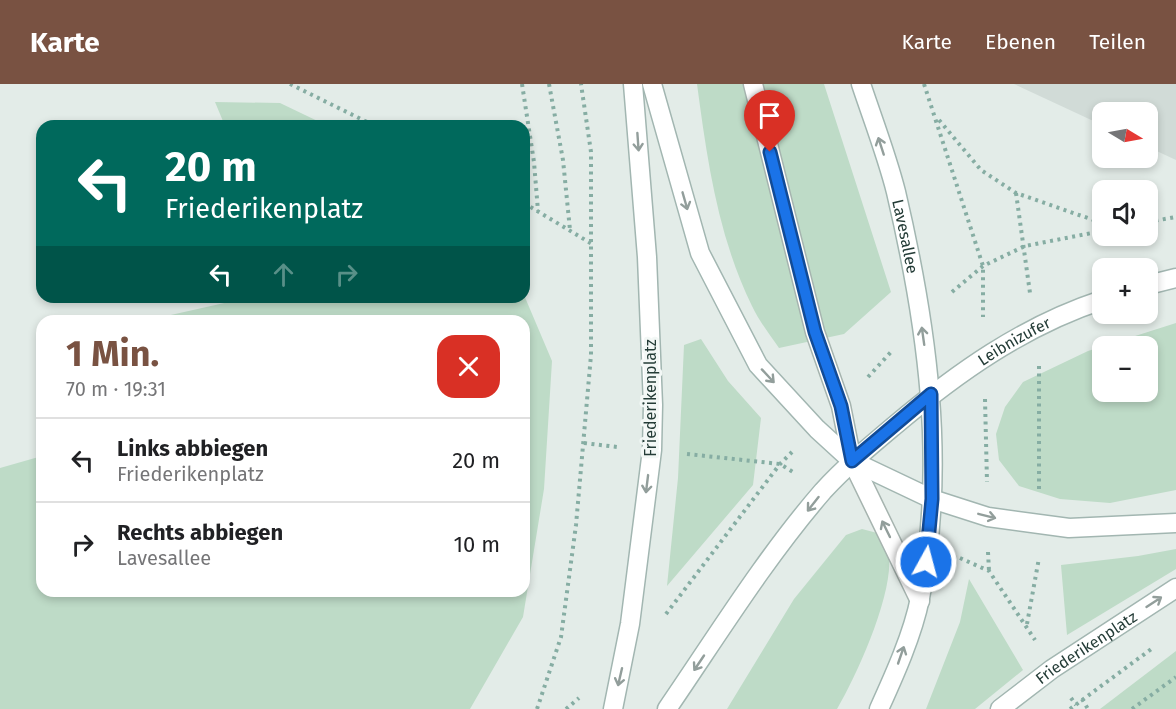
<!DOCTYPE html>
<html lang="de">
<head>
<meta charset="utf-8">
<style>
	body { margin:0; font-family:"Fira Sans",sans-serif; background:#f6f6f6; color:#202124; height:100vh; display:flex; flex-direction:column; font-size:22px; white-space:nowrap }
	* { box-sizing:border-box; margin:0 }
	p { font-size:20px; color:#757577 }
	.icon { flex:none; width:33px; height:33px; fill:none; stroke:currentColor; stroke-width:2; stroke-linecap:round; stroke-linejoin:round }
	.map { position:relative; flex:1; overflow:hidden }
	.panel { position:absolute; left:36px; top:231px; width:494px; height:282px; display:flex; flex-direction:column; background:#fff; border-radius:18px; box-shadow:0 3px 9px #0003 }
	.panel>* { flex:none }
	.hud { position:absolute; left:36px; top:36px; width:494px; height:183px; border-radius:18px; box-shadow:0 3px 9px #0003; background:#00695c; color:#fff; overflow:hidden }
	.needle { width:39px; rotate:100deg }
	.buttons { position:absolute; left:1092px; top:18px; display:grid; gap:12px }
	.buttons a { display:grid; place-items:center; width:66px; height:66px; border-radius:12px; background:#fff; box-shadow:0 3px 9px #0003; font-size:30px }
	.pin { position:absolute; display:grid; place-items:center; width:51px; height:51px; color:#fff; margin:-62px -26px; border-radius:50% 50% 50% 0; rotate:-45deg; box-shadow:0 0 6px #0007 }
	.pin .icon { rotate:45deg }
	.me { position:absolute; width:66px; margin:-33px; rotate:7deg; stroke-linejoin:round; filter:drop-shadow(0 0 4px #0008) }
	.turn { display:flex; align-items:center; gap:21px; height:126px; padding:0 30px; font-size:27px }
	.turn .icon { width:78px; height:78px; stroke-width:2.5 }
	.turn b { display:block; font-size:42px; line-height:51px }
	.lanes { display:flex; align-items:center; height:57px; padding:0 30px; background:#0003; justify-content:center; gap:30px; direction:ltr }
	.lanes .off { opacity:.35 }
	.round { display:grid; place-items:center; flex:none; width:63px; height:63px; border-radius:18px; background:#f6f6f6 }
	.summary { display:flex; align-items:center; justify-content:space-between; height:102px; padding:0 30px }
	h1 { font-size:36px; font-weight:700; line-height:45px; color:#795242 }
	ul { padding:0; list-style:none }
	li { display:flex; align-items:center; gap:18px; height:84px; padding:0 30px; border-top:2px solid #e0e0e0 }
	li div { flex:1 }
	li b { display:block; font-size:22px }
	li em { font-style:normal }
	header { display:flex; align-items:center; gap:36px; box-sizing:border-box; height:84px; padding:0 30px; background:#795242; color:#fff }
	header strong { font-size:28px }
	nav { display:flex; gap:33px; margin-inline-start:auto; font-size:21px }
	.map>svg:first-child { display:block }
</style>
</head>
<body>
<header>
<strong>Karte</strong>
<nav><a>Karte</a><a>Ebenen</a><a>Teilen</a></nav>
</header>
<div class="map">
<svg width="1176" height="625" viewBox="0 0 1176 625">
	<rect width="100%" height="100%" fill="#e3ece8"/>
	<path fill="#d1dbd7" d="M1014,0H1176V76L1148,63V28H1102V41Z"/>
	<g fill="#bedbc7" fill-rule="evenodd">
		<path d="M697,0H824L891,208L844,250L779,264C770,251 759,237 752,222C718,153 707,75 697,0Z"/>
		<path d="M215,18L280,19L328,42H225Z"/>
		<path d="M524,211L552,277L544,405L523,533L470,625H0V384L42,372V507H524V237H144L251,213H524Z"/>
		<path d="M1176,239V406L1110,419L1060,415L1019,402L999,376L996,350L1005,323L1023,298L1088,267ZM1102,262H1148V308H1102Z"/>
		<path d="M701,255L728,297L761,334L753,401L667,502L678,394L684,261Z"/>
		<path d="M862,445L881,450C883,456 888,465 889,472C893,511 857,591 837,625H727L794,515L846,451Z"/>
		<path d="M1176,465V485L1067,551L1061,481L1138,472Z"/>
		<path d="M969,495L1023,586L975,625H926L960,538Z"/>
		<path d="M1176,567V625H1100Z"/>
	</g>
	<g fill="none" stroke-linecap="round" stroke-linejoin="round">
		<defs>
			<path id="service" d="M753,0L815,248L841,322L852,377L920,517"/>
			<g id="secondary">
				<path d="M652,0L700,169L758,281L817,345L852,377L932,415L988,433L1069,444L1176,439"/>
				<path id="s1" d="M861,0C873,36 887,72 896,108C927,240 947,380 920,514C913,550 894,592 879,625"/>
				<path d="M1148,201L1176,194"/>
				<path d="M613,625L630,540L652,366L653,321L647,173L633,0"/>
				<path id="s2" d="M667,625C717,552 765,474 823,407C845,383 869,363 894,342C957,289 1023,242 1102,216"/>
				<path id="s3" d="M1000,625L1052,585L1176,504"/>
			</g>
		</defs>
		<use href="#service" stroke="#a6b4af" stroke-width="21"/>
		<use href="#secondary" stroke="#a2b6b1" stroke-width="21"/>
		<g stroke="#86ada3" stroke-width="4" stroke-dasharray="3 4.5" stroke-linecap="butt">
			<path d="M290,0L375,42"/>
			<path d="M522,0L534,78L538,127"/>
			<path d="M549,0L563,76L570,146"/>
			<path d="M924,0L983,182V233"/>
			<path d="M939,36L981,86L1016,109L1102,139"/>
			<path d="M1016,109L1030,209"/>
			<path d="M524,119L592,160"/>
			<path d="M1148,138L1176,133"/>
			<path d="M952,208L983,182L1025,162L1102,147"/>
			<path d="M1039,282V406"/>
			<path d="M868,293L891,268"/>
			<path d="M985,315L987,398"/>
			<path d="M584,359L617,363"/>
			<path d="M687,370L780,380L793,388"/>
			<path d="M988,468L989,487"/>
			<path d="M960,474L989,487L1035,556"/>
			<path d="M666,530L780,380L792,368"/>
			<path d="M1027,540L1039,474"/>
			<path d="M1071,614L1076,621"/>
			<path d="M1082,615L1088,625"/>
			<path d="M537,625L561,553L576,441L591,271V68L581,0"/>
			<path d="M566,625L579,614"/>
			<path d="M1070,625L1154,563"/>
			<path d="M1132,625L1176,593"/>
		</g>
		<use href="#service" stroke="#fff" stroke-width="18"/>
		<use href="#secondary" stroke="#fff" stroke-width="18"/>
	</g>
	<defs><path id="oneway-shaft" d="M-6 0H5M1.5-3L5.5 0L1.5 3" fill="none" stroke-width="1.6" stroke-linecap="round" stroke-linejoin="round" transform="scale(1.5)"/></defs>
	<g stroke="#929e9b">
		<use href="#oneway-shaft" transform="translate(638 58) rotate(86)"/>
		<use href="#oneway-shaft" transform="translate(881 62) rotate(-108)"/>
		<use href="#oneway-shaft" transform="translate(685 117) rotate(74)"/>
		<use href="#oneway-shaft" transform="translate(923 252) rotate(-98)"/>
		<use href="#oneway-shaft" transform="translate(768 292) rotate(47)"/>
		<use href="#oneway-shaft" transform="translate(647 400) rotate(97)"/>
		<use href="#oneway-shaft" transform="translate(813 420) rotate(128)"/>
		<use href="#oneway-shaft" transform="translate(987 432) rotate(14)"/>
		<use href="#oneway-shaft" transform="translate(886 445) rotate(-116)"/>
		<use href="#oneway-shaft" transform="translate(1154 518) rotate(-33)"/>
		<use href="#oneway-shaft" transform="translate(901 571) rotate(-71)"/>
		<use href="#oneway-shaft" transform="translate(699 579) rotate(124)"/>
		<use href="#oneway-shaft" transform="translate(620 593) rotate(103)"/>
	</g>
	<g fill="none" stroke-linecap="round" stroke-linejoin="round">
		<defs>
			<path id="route" d="M770,68L815,248L841,322L852,377L931,310L932,415L926,478"/>
		</defs>
		<use href="#route" stroke="#114b97" stroke-width="15"/>
		<use href="#route" stroke="#1a73e8" stroke-width="10"/>
	</g>
	<g text-anchor="middle" dominant-baseline="central" stroke-width="6" stroke-linejoin="round" paint-order="stroke">
		<g font-size="16" fill="#243c37" stroke="#f3f8f6">
			<text stroke="none"><textPath href="#s1" startOffset="159">Lavesallee</textPath></text>
			<text stroke="none"><textPath href="#s2" startOffset="512">Leibnizufer</textPath></text>
			<text transform="translate(650 314) rotate(-90)">Friederikenplatz</text>
			<text stroke="none"><textPath href="#s3" startOffset="106">Friederikenplatz</textPath></text>
		</g>
	</g>
</svg>
<div class="buttons">
<a><svg class="needle" viewBox="-14 -14 28 28"><path d="M0-13l5 13h-10z" fill="#e53935"/><path d="M0 13l5-13h-10z" fill="#757577"/></svg></a>
<a><svg class="icon" aria-label="sound" viewBox="0 0 24 24"><path d="M4 9h4l5-4v14l-5-4H4zM17 9q2 3 0 6"/></svg></a>
<a>+</a>
<a>−</a>
</div>
<div class="pin" style="left:770px;top:68px;background:#d93025"><svg class="icon" aria-label="arrive" viewBox="0 0 24 24"><path d="M6 21V4h12l-3 4 3 4H6"/></svg></div>
<svg class="me" style="left:926px;top:478px" viewBox="-20 -20 40 40"><circle r="17" fill="#1a73e8" stroke="#fff" stroke-width="3"/><path d="M0-11L8 9 0 5-8 9z" fill="#fff"/></svg>
<div class="hud">
<div class="turn"><svg class="icon" aria-label="left" viewBox="0 0 24 24"><path d="M17 20v-9H6M10 6l-5 5 5 5"/></svg><div><b>20 m</b>Friederikenplatz</div></div>
<div class="lanes"><svg class="icon" aria-label="left" viewBox="0 0 24 24"><path d="M17 20v-9H6M10 6l-5 5 5 5"/></svg><svg class="icon off" aria-label="ahead" viewBox="0 0 24 24"><path d="M12 20V5M6 11l6-6 6 6"/></svg><svg class="icon off" aria-label="right" viewBox="0 0 24 24"><path d="M7 20v-9h11M14 6l5 5-5 5"/></svg></div>
</div>
<section class="panel">
<div class="summary"><div><h1>1 Min.</h1><p>70 m · 19:31</p></div><a class="round" style="background:#d93025;color:#fff"><svg class="icon" aria-label="close" viewBox="0 0 24 24"><path d="M6 6l12 12M18 6L6 18"/></svg></a></div>
<ul>
<li><svg class="icon" aria-label="left" viewBox="0 0 24 24"><path d="M17 20v-9H6M10 6l-5 5 5 5"/></svg><div><b>Links abbiegen</b><p>Friederikenplatz</p></div><em>20 m</em></li>
<li><svg class="icon" aria-label="right" viewBox="0 0 24 24"><path d="M7 20v-9h11M14 6l5 5-5 5"/></svg><div><b>Rechts abbiegen</b><p>Lavesallee</p></div><em>10 m</em></li>
</ul>
</section>
</div>
</body>
</html>
